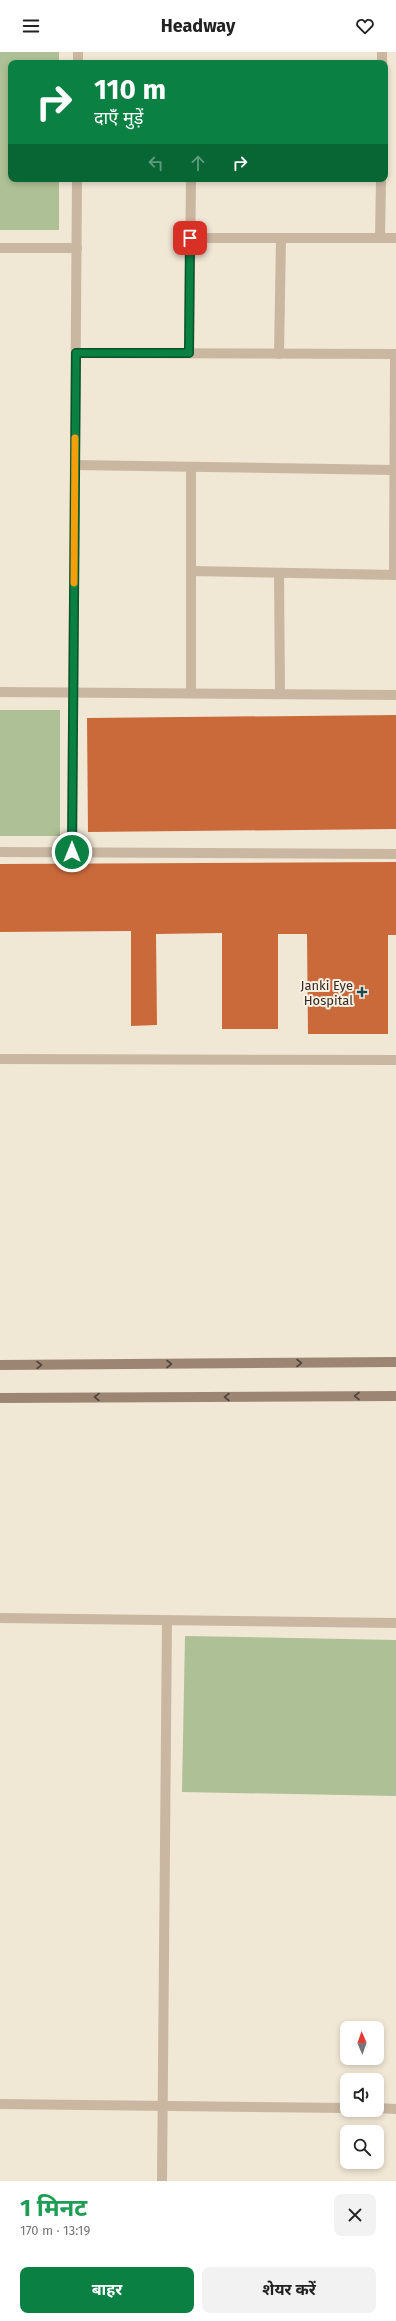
<!DOCTYPE html>
<html lang="hi">
<head>
<meta charset="utf-8">
<style>
	body { margin:0; font-family:"Fira Sans","Noto Sans Devanagari",sans-serif; background:#f2f2f2; color:#222; height:100vh; display:flex; flex-direction:column; font-size:15px; white-space:nowrap }
	* { box-sizing:border-box; margin:0 }
	p { font-size:13px; color:#767676 }
	.icon { flex:none; width:22px; height:22px; fill:none; stroke:currentColor; stroke-width:2; stroke-linecap:round; stroke-linejoin:round }
	.map { position:relative; height:2129px; overflow:hidden }
	.panel { display:flex; flex-direction:column; background:#fff; flex:1 }
	.panel>* { flex:none }
	.top-card { position:absolute; left:8px; top:8px; width:380px; height:122px; border-radius:8px; box-shadow:0 2px 6px #0003; background:#0b8043; color:#fff; overflow:hidden }
	.needle { width:26px; rotate:358deg }
	.tools { position:absolute; left:340px; top:1969px; display:grid; gap:8px }
	.tools a { display:grid; place-items:center; width:44px; height:44px; border-radius:8px; background:#fff; box-shadow:0 2px 6px #0003; font-size:20px }
	.pin { position:absolute; display:grid; place-items:center; width:34px; height:34px; color:#fff; margin:-17px; border-radius:8px; box-shadow:0 2px 6px #0006 }
	.me { position:absolute; width:44px; margin:-22px; rotate:0deg; stroke-linejoin:round; filter:drop-shadow(0 0 3px #0008) }
	.turn { display:flex; align-items:center; gap:14px; height:84px; padding:0 20px; font-size:18px }
	.turn .icon { width:52px; height:52px; stroke-width:2.5 }
	.turn b { display:block; font-size:28px; line-height:34px }
	.lanes { display:flex; align-items:center; height:38px; padding:0 20px; background:#0003; justify-content:center; gap:20px; direction:ltr }
	.lanes .off { opacity:.35 }
	.round { display:grid; place-items:center; flex:none; width:42px; height:42px; border-radius:8px; background:#f2f2f2 }
	.summary { display:flex; align-items:center; justify-content:space-between; height:68px; padding:0 20px }
	h1 { font-size:24px; font-weight:700; line-height:30px; color:#1e9e55 }
	.button { display:flex; gap:8px; margin-top:auto; padding:8px 20px }
	.button a { flex:1; height:46px; border-radius:8px; background:#0b8043; color:#fff; font-size:16px; font-weight:700; line-height:46px; text-align:center }
	.button a+a { background:#f2f2f2; color:#222 }
	header { display:flex; justify-content:space-between; align-items:center; height:52px; padding:0 20px; background:#fff; font-size:18px; font-weight:700 }
	.map>svg:first-child { display:block }
</style>
</head>
<body>
<header><svg class="icon" aria-label="menu" viewBox="0 0 24 24"><path d="M4 6h16M4 12h16M4 18h16"/></svg>Headway<svg class="icon" aria-label="heart" viewBox="0 0 24 24"><path d="M12 20l-8-8c-3-5 5-10 8-4 3-6 11-1 8 4z"/></svg></header>
<div class="map">
<svg width="396" height="2129" viewBox="0 0 396 2129">
	<rect width="100%" height="100%" fill="#f1e7d5"/>
	<g fill="#aec095">
		<path d="M0,0H59V11H11V127H59V178H0Z"/>
		<rect x="0" y="658" width="60" height="126"/>
		<path d="M185,1584L396,1588V1744L182,1740Z"/>
	</g>
	<g fill="#ca6a3a">
		<path d="M396,663V777L88,780L87,666Z"/>
		<path d="M396,810V883H388V982H308L307,882H278V977H222V881L156,882L157,973L131,974V879L0,880V812Z"/>
	</g>
	<g fill="none" stroke-linecap="round" stroke-linejoin="round">
		<g stroke="#c9b7a1" stroke-width="10">
			<path d="M78,11V0"/>
			<path d="M382,11V0"/>
			<path d="M190,186H396"/>
			<path d="M380,186L381,127"/>
			<path d="M0,196H77"/>
			<path d="M76,301L396,302"/>
			<path d="M189,301L191,127"/>
			<path d="M279,302L281,187"/>
			<path d="M75,413L395,418"/>
			<path d="M191,415V641"/>
			<path d="M191,519L396,523"/>
			<path d="M279,521L280,642"/>
			<path d="M394,523L395,302"/>
			<path d="M0,640L396,643"/>
			<path d="M0,800L396,802"/>
			<path d="M72,800L77,127"/>
			<path d="M0,1007L396,1008"/>
			<path d="M0,1566L396,1571"/>
			<path d="M0,2052L347,2056"/>
			<path d="M377,2056L396,2057"/>
			<path d="M162,2129L167,1568"/>
		</g>
		<g stroke="#9c8673" stroke-width="10">
			<path d="M0,1313L396,1310"/>
			<path d="M0,1346L396,1344"/>
		</g>
	</g>
	<defs><path id="oneway-chevron" d="M-2-3.5L2.5 0L-2 3.5" fill="none" stroke-width="1.6" stroke-linecap="round" stroke-linejoin="round"/></defs>
	<g stroke="#52463c">
		<use href="#oneway-chevron" transform="translate(299 1311)"/>
		<use href="#oneway-chevron" transform="translate(169 1312)"/>
		<use href="#oneway-chevron" transform="translate(39 1313)"/>
		<use href="#oneway-chevron" transform="translate(357 1344) rotate(180)"/>
		<use href="#oneway-chevron" transform="translate(97 1345) rotate(180)"/>
		<use href="#oneway-chevron" transform="translate(227 1345) rotate(180)"/>
	</g>
	<g fill="none" stroke-linecap="round" stroke-linejoin="round">
		<defs>
			<path id="route" d="M72,800L76,301H189L190,186"/>
		</defs>
		<use href="#route" stroke="#07532c" stroke-width="10"/>
		<use href="#route" stroke="#0b8043" stroke-width="7"/>
		<path stroke="#f59e0b" stroke-width="7" d="M74,531L75,386"/>
	</g>
	<path fill="#194c55" stroke="#f9f0e1" stroke-width="1.5" d="M360 934h4v4h4v4h-4v4h-4v-4h-4v-4h4z"/>
	<g text-anchor="middle" dominant-baseline="central" stroke-width="4" stroke-linejoin="round" paint-order="stroke">
		<g font-size="13" fill="#332a24" stroke="#f9f0e1" text-anchor="end">
			<text x="353" y="933">Janki Eye<tspan x="353" dy="15">Hospital</tspan></text>
		</g>
	</g>
</svg>
<div class="tools">
<a><svg class="needle" viewBox="-14 -14 28 28"><path d="M0-13l5 13h-10z" fill="#e53935"/><path d="M0 13l5-13h-10z" fill="#767676"/></svg></a>
<a><svg class="icon" aria-label="sound" viewBox="0 0 24 24"><path d="M4 9h4l5-4v14l-5-4H4zM17 9q2 3 0 6"/></svg></a>
<a><svg class="icon" aria-label="search" viewBox="0 0 24 24"><circle cx="10" cy="10" r="6"/><path d="M15 15l6 6"/></svg></a>
</div>
<div class="pin" style="left:190px;top:186px;background:#d93025"><svg class="icon" aria-label="arrive" viewBox="0 0 24 24"><path d="M6 21V4h12l-3 4 3 4H6"/></svg></div>
<svg class="me" style="left:72px;top:800px" viewBox="-20 -20 40 40"><circle r="17" fill="#0b8043" stroke="#fff" stroke-width="3"/><path d="M0-11L8 9 0 5-8 9z" fill="#fff"/></svg>
<div class="top-card">
<div class="turn"><svg class="icon" aria-label="right" viewBox="0 0 24 24"><path d="M7 20v-9h11M14 6l5 5-5 5"/></svg><div><b>110 m</b>दाएँ मुड़ें</div></div>
<div class="lanes"><svg class="icon off" aria-label="left" viewBox="0 0 24 24"><path d="M17 20v-9H6M10 6l-5 5 5 5"/></svg><svg class="icon off" aria-label="ahead" viewBox="0 0 24 24"><path d="M12 20V5M6 11l6-6 6 6"/></svg><svg class="icon" aria-label="right" viewBox="0 0 24 24"><path d="M7 20v-9h11M14 6l5 5-5 5"/></svg></div>
</div>
</div>
<section class="panel">
<div class="summary"><div><h1>1 मिनट</h1><p>170 m · 13:19</p></div><a class="round"><svg class="icon" aria-label="close" viewBox="0 0 24 24"><path d="M6 6l12 12M18 6L6 18"/></svg></a></div>
<div class="button"><a>बाहर</a><a>शेयर करें</a></div>
</section>
</body>
</html>
